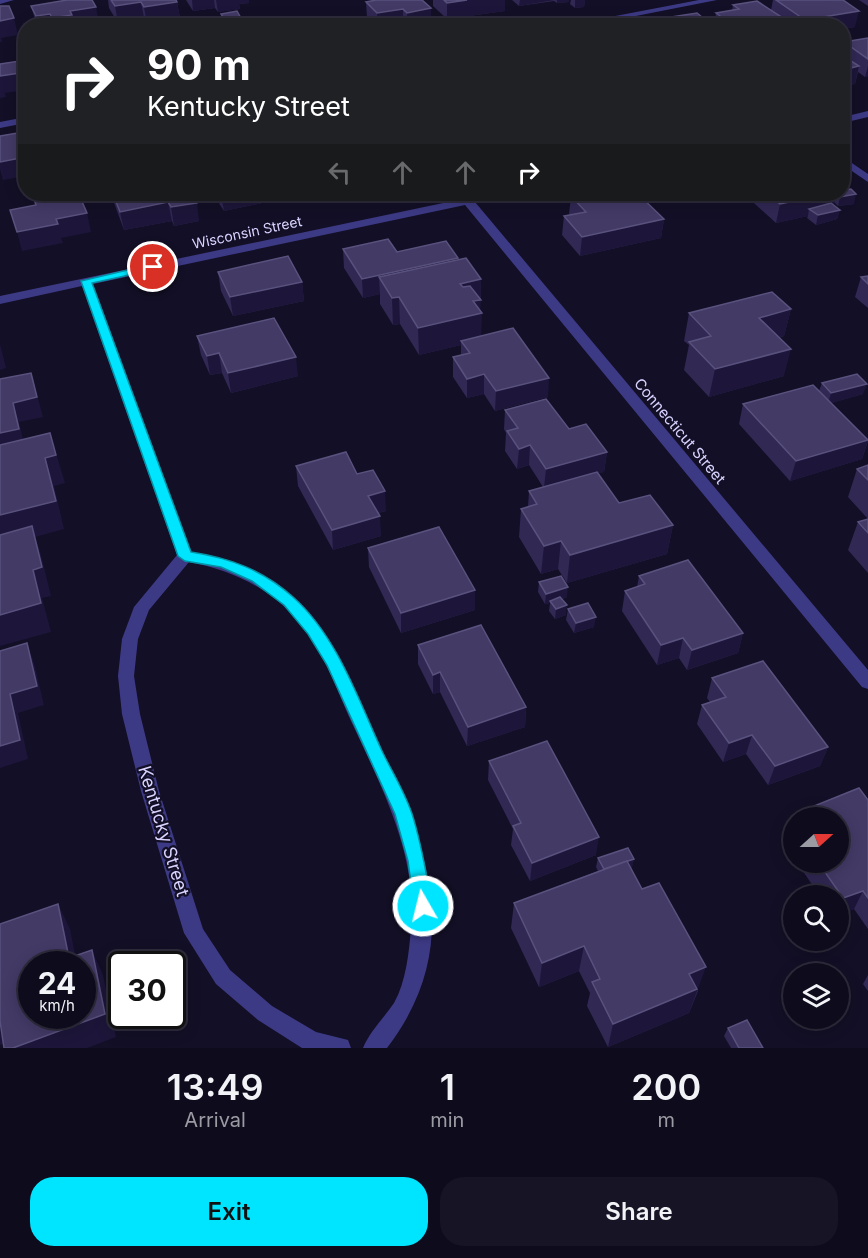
<!DOCTYPE html>
<html lang="en">
<head>
<meta charset="utf-8">
<style>
	body { margin:0; font-family:Inter,sans-serif; background:#171425; color:#f1f3f6; height:100vh; display:flex; flex-direction:column; font-size:22px; white-space:nowrap }
	* { box-sizing:border-box; margin:0 }
	p { font-size:20px; color:#9b9ba3 }
	.icon { flex:none; width:33px; height:33px; fill:none; stroke:currentColor; stroke-width:2; stroke-linecap:round; stroke-linejoin:round }
	.map { position:relative; height:1048px; overflow:hidden }
	.drawer { display:flex; flex-direction:column; background:#0e0b1c; flex:1 }
	.drawer>* { flex:none }
	.hud { position:absolute; left:18px; top:18px; width:832px; height:183px; border-radius:24px; box-shadow:0 3px 15px #0003,0 0 0 2px #2e2b3b; background:#202124; color:#fff; overflow:hidden }
	.needle { width:39px; rotate:69deg }
	.tools { position:absolute; left:783px; top:807px; display:grid; gap:12px }
	.tools a { display:grid; place-items:center; width:66px; height:66px; border-radius:50%; background:#0e0b1c; box-shadow:0 3px 15px #0003,0 0 0 2px #2e2b3b; font-size:30px }
	.speed { position:absolute; left:18px; top:951px; display:flex; gap:12px; font-size:30px; font-weight:700; text-align:center }
	.speed>* { display:grid; place-content:center; width:78px; height:78px; border-radius:50%; background:#0e0b1c; box-shadow:0 3px 15px #0003,0 0 0 2px #2e2b3b; line-height:1 }
	.speed small { font-size:15px; font-weight:400 }
	.speed .limit { border:3px solid #111; border-radius:9px; background:#fff; color:#111 }
	.pin { position:absolute; display:grid; place-items:center; width:51px; height:51px; color:#fff; margin:-26px; border:3px solid #fff; border-radius:50%; box-shadow:0 2px 6px #0007 }
	.me { position:absolute; width:66px; margin:-33px; rotate:352deg; stroke-linejoin:round; filter:drop-shadow(0 0 4px #0008) }
	.turn { display:flex; align-items:center; gap:21px; height:126px; padding:0 30px; font-size:27px }
	.turn .icon { width:78px; height:78px; stroke-width:2.5 }
	.turn b { display:block; font-size:42px; line-height:51px }
	.lanes { display:flex; align-items:center; height:57px; padding:0 30px; background:#0003; justify-content:center; gap:30px; direction:ltr }
	.lanes .off { opacity:.35 }
	.eta { display:flex; justify-content:space-evenly; align-items:center; height:102px; text-align:center }
	.eta b { font-size:36px; font-weight:600; line-height:42px }
	.button { display:flex; gap:12px; margin-top:auto; padding:12px 30px }
	.button a { flex:1; height:69px; border-radius:24px; background:#00e5ff; color:#111; font-size:24px; font-weight:600; line-height:69px; text-align:center }
	.button a+a { background:#171425; color:#f1f3f6 }
	.map>svg:first-child { display:block }
</style>
</head>
<body>
<div class="map">
<svg width="868" height="1048" viewBox="0 0 868 1048">
	<rect width="100%" height="100%" fill="#130f26"/>
	<g fill="none" stroke-linecap="round" stroke-linejoin="round">
		<g fill="#3d3a85" fill-rule="evenodd">
			<path d="M0,0H14L0,4Z"/>
			<path d="M699,0H717L585,26H563Z"/>
			<path d="M868,111V117L843,123V117Z"/>
			<path d="M26,117V123L0,128V122Z"/>
			<path d="M843,157L868,174V182L843,165Z"/>
			<path d="M486,194H504L503,196L475,202L868,670V689L862,687L465,205L93,284L191,552C229,558 264,571 294,597C330,629 348,677 368,720C420,831 472,937 387,1048H363C370,1031 384,1018 394,1003C406,982 409,952 411,928C418,855 381,786 351,721C335,685 322,648 295,618C267,586 230,570 189,562L149,610L138,639L134,676L140,714L159,791L203,929L230,970L272,1006L316,1032L348,1040L351,1048H302L258,1020L216,984L184,933L141,791L122,714L118,676L122,639L134,607L177,555L82,286L0,304V296Z"/>
		</g>
	</g>
	<g fill="#312854">
		<path d="M108,0H176L177,2L180,18L147,24L144,18L118,23L109,8Z"/>
		<path d="M186,0H249V3L239,4L240,9L218,12L215,8L193,11Z"/>
		<path d="M422,0L431,25L374,26L367,18L366,2Z"/>
		<path d="M433,0H505V11L447,19L433,6Z"/>
		<path d="M512,0H569V2L557,3L554,1L519,6Z"/>
		<path d="M571,0H585L584,7L575,8L570,4Z"/>
		<path d="M773,0H843L855,27L843,29V26H714L716,13L732,11L733,5L771,10Z"/>
		<path d="M859,0H868V6Z"/>
		<path d="M31,6L99,23L84,26H37Z"/>
		<path d="M868,38V76L865,77L858,72L855,84L843,86L844,42Z"/>
		<path d="M111,194H192L199,221L174,226L172,221L124,230L113,200Z"/>
		<path d="M213,194H291V197L224,211Z"/>
		<path d="M744,194H843L854,204L838,206L834,202L833,205L840,210L837,219L816,225L807,218L808,216L776,223Z"/>
		<path d="M571,196L664,219L661,238L580,256L562,235L564,216L570,215L569,214Z"/>
		<path d="M343,249L397,252L458,258V260L481,279L480,311L481,336L548,397L495,411L484,394L467,398L453,377V357L461,355V345L419,355L400,324L393,325L380,304V294L363,298L344,268Z"/>
		<path d="M218,272L302,282L304,301L233,316L221,291Z"/>
		<path d="M868,276V308L855,297L861,277Z"/>
		<path d="M791,309L784,336L779,338L784,376L709,397L684,370L689,345L684,341L689,313Z"/>
		<path d="M197,336L298,376L231,393L222,373L210,375L201,355Z"/>
		<path d="M822,383L863,394L831,403L868,439V441L862,459L790,481L739,424L743,404L819,391Z"/>
		<path d="M505,410L569,429L607,452L604,472L598,473L619,503L673,525L667,554L567,583L558,569L541,574L519,537L521,509L528,507L529,491L543,487L529,465L517,469L505,451L506,433L504,429Z"/>
		<path d="M868,465V573L848,550L858,522L868,519L848,497L857,469Z"/>
		<path d="M296,466L357,474L386,511L378,513L381,536L333,550L298,486Z"/>
		<path d="M368,548L475,610L401,633L369,567Z"/>
		<path d="M639,576L743,633L738,653L687,670L679,658L657,665L622,611L625,591L637,587Z"/>
		<path d="M539,582L567,597L562,599L566,615L555,619L549,611L550,603L545,604L538,592Z"/>
		<path d="M568,609L594,627L574,633L566,620Z"/>
		<path d="M418,645L526,707L525,727L467,746L440,692L433,694L418,664Z"/>
		<path d="M712,678L828,747L820,766L768,785L746,754L723,762L697,724L702,705L710,702L707,698Z"/>
		<path d="M489,761L596,855L530,881L511,845L513,829L488,780Z"/>
		<path d="M868,800V929L854,909L838,915V896H820L800,867L802,862H838V818H801L804,810Z"/>
		<path d="M598,858L634,859L631,869L698,991L689,1013L608,1047L587,1006L590,993L579,971L539,987L511,928L514,903L598,871L596,867Z"/>
		<path d="M868,975V991L863,984Z"/>
		<path d="M728,1028L763,1048H731L724,1036Z"/>
	</g>
	<g fill="#1d163a">
		<path d="M192,0H214L215,8L193,11Z"/>
		<path d="M216,0H249V3L239,4L240,9L218,12Z"/>
		<path d="M467,0H505V11L447,19V3Z"/>
		<path d="M520,0H554L519,6Z"/>
		<path d="M557,0H569V2L557,3Z"/>
		<path d="M575,0H585L584,7L575,8Z"/>
		<path d="M141,2L144,18L118,23L115,6Z"/>
		<path d="M177,2L180,18L147,24L144,7Z"/>
		<path d="M96,7L99,23L84,26H54L52,18L70,11Z"/>
		<path d="M431,8V25L407,26V13Z"/>
		<path d="M403,9V25L378,26L377,13Z"/>
		<path d="M859,11L855,27L843,29V26H804L805,20Z"/>
		<path d="M50,14L53,26H38L36,16Z"/>
		<path d="M14,18L18,35L1,38L2,42H0V21Z"/>
		<path d="M786,20L785,26H763V25Z"/>
		<path d="M859,66L855,84L843,86V70Z"/>
		<path d="M868,66V76L865,77Z"/>
		<path d="M26,72V90L5,93L6,97L0,98V76Z"/>
		<path d="M26,157V176L3,180L0,169V162Z"/>
		<path d="M78,194H89L90,198L80,200Z"/>
		<path d="M221,194H291V197L224,211Z"/>
		<path d="M828,194H836L832,210L809,209L808,216L776,223L780,204Z"/>
		<path d="M856,194L854,204L838,206L840,197Z"/>
		<path d="M168,202L172,221L124,230L120,212Z"/>
		<path d="M197,203L199,221L174,226L171,207Z"/>
		<path d="M840,210L837,219L816,225L818,215Z"/>
		<path d="M87,213L91,232L61,238L63,243L22,251L17,232L56,219Z"/>
		<path d="M664,219L661,238L580,256L582,237Z"/>
		<path d="M458,258V277H379L380,294L363,298L362,279Z"/>
		<path d="M481,279L480,314L482,313L481,341H461V345L419,355L418,328L460,284Z"/>
		<path d="M302,282L304,301L233,316L230,297Z"/>
		<path d="M399,297L400,324L393,325L392,298Z"/>
		<path d="M791,309L784,336L752,345L759,318Z"/>
		<path d="M0,344L6,368L0,370Z"/>
		<path d="M791,349L784,376L709,397L715,369Z"/>
		<path d="M219,353L222,373L210,375L207,356Z"/>
		<path d="M296,357L298,376L231,393L228,373Z"/>
		<path d="M31,373L43,417L19,422L25,448L0,454V433L13,403Z"/>
		<path d="M484,374V394L467,398V379Z"/>
		<path d="M549,378L548,397L495,411L496,391Z"/>
		<path d="M867,384L863,394L828,404L831,393Z"/>
		<path d="M50,433L65,483L54,486L64,529L35,537L41,555L51,596L42,598L51,632L0,646V515L45,458Z"/>
		<path d="M868,440L862,459L790,481L796,461Z"/>
		<path d="M530,445L529,465L517,469L519,449Z"/>
		<path d="M607,452L604,472L544,488L546,469Z"/>
		<path d="M385,491L386,511L370,515L368,496Z"/>
		<path d="M380,516L381,536L333,550L332,530Z"/>
		<path d="M673,525L667,554L567,583L570,555Z"/>
		<path d="M561,541L558,569L541,574L544,546Z"/>
		<path d="M568,587L567,597L551,602L550,601V603L545,604L546,594Z"/>
		<path d="M475,590V610L401,633V613Z"/>
		<path d="M567,605L566,615L555,619L556,609Z"/>
		<path d="M596,617L594,627L574,633L576,623Z"/>
		<path d="M743,633L738,653L687,670L692,650Z"/>
		<path d="M683,638L679,658L657,665L661,645Z"/>
		<path d="M27,643L34,663L44,705L18,713L28,759L0,768V746L10,694Z"/>
		<path d="M440,672V692L433,694V675Z"/>
		<path d="M526,707L525,727L467,746L468,727Z"/>
		<path d="M752,735L746,754L723,762L729,743Z"/>
		<path d="M828,747L820,766L768,785L775,766Z"/>
		<path d="M599,837L596,855L530,881L532,863Z"/>
		<path d="M634,859L632,868L602,879L604,869Z"/>
		<path d="M863,891L854,909L838,915V908L843,898Z"/>
		<path d="M58,904L70,929L77,964L69,958Z"/>
		<path d="M584,946L579,971L539,987L542,963Z"/>
		<path d="M92,950L103,975L116,1037L87,1048H13Z"/>
		<path d="M706,967L689,1013L608,1047L613,1024L689,974Z"/>
		<path d="M0,1018L14,1040L0,1045Z"/>
	</g>
	<g fill="#433a66" stroke="#5a527e" stroke-width="1.5" fill-rule="evenodd">
		<path d="M67,0H92L96,7L70,11L72,15L52,18L50,14L36,16L31,6Z"/>
		<path d="M111,0H176L177,2L144,7L141,2L115,6Z"/>
		<path d="M376,0H422L431,8L407,13L403,9L377,13L366,2Z"/>
		<path d="M444,0H467L447,3Z"/>
		<path d="M776,0H843L859,11L805,20Z"/>
		<path d="M757,1L786,20L763,25L764,26H734L716,13L739,9L733,5Z"/>
		<path d="M0,6H9L14,18L0,21Z"/>
		<path d="M237,11L241,18L246,17L249,21L276,17L282,26H211L209,23L225,20L221,14Z"/>
		<path d="M697,13L713,26H641L638,22Z"/>
		<path d="M868,38V59L844,42Z"/>
		<path d="M843,56L859,66L843,70Z"/>
		<path d="M26,60V72L0,76V64Z"/>
		<path d="M23,132L24,136L26,135V157L0,162V136Z"/>
		<path d="M851,189L856,194L840,197L837,194H843V190Z"/>
		<path d="M113,194H192L197,203L171,207L168,202L120,212Z"/>
		<path d="M581,194H638L664,219L582,237L564,216L586,212L571,196Z"/>
		<path d="M768,194H828L780,204Z"/>
		<path d="M55,195L58,201L80,197L87,213L56,219L58,224L17,232L10,210L36,205L34,199Z"/>
		<path d="M831,203L840,210L818,215L809,209Z"/>
		<path d="M388,239L397,252L446,241L458,258L362,279L343,249Z"/>
		<path d="M288,256L302,282L230,297L218,272Z"/>
		<path d="M466,258L481,279L460,284L463,287L470,286L481,300L473,301L482,313L418,328L399,297L392,298L379,277Z"/>
		<path d="M868,276V284L861,277Z"/>
		<path d="M772,292L791,309L759,318L791,349L715,369L689,342L711,336L689,313Z"/>
		<path d="M274,318L296,357L228,373L219,353L207,356L197,336Z"/>
		<path d="M513,328L549,378L496,391L484,374L467,379L453,357L470,353L461,341Z"/>
		<path d="M31,373L37,397L13,403L19,429L0,433V379Z"/>
		<path d="M857,374L867,384L831,393L822,383Z"/>
		<path d="M813,385L868,440L796,461L743,404Z"/>
		<path d="M546,399L569,429L586,424L607,452L546,469L530,445L519,449L507,431L518,428L505,410Z"/>
		<path d="M50,433L56,455L45,458L56,501L0,515V445Z"/>
		<path d="M346,452L357,474L373,470L385,491L368,496L380,516L332,530L296,466Z"/>
		<path d="M868,465V480L857,469Z"/>
		<path d="M597,472L619,503L650,495L673,525L570,555L561,541L544,546L521,509L537,504L529,491Z"/>
		<path d="M868,519V533L858,522Z"/>
		<path d="M32,526L42,567L33,570L41,603L0,615V535Z"/>
		<path d="M439,527L475,590L401,613L368,548Z"/>
		<path d="M688,560L743,633L692,650L683,638L661,645L625,591L645,584L639,576Z"/>
		<path d="M561,576L568,587L546,594L539,582Z"/>
		<path d="M560,597L567,605L556,609L550,601Z"/>
		<path d="M588,603L596,617L576,623L568,609Z"/>
		<path d="M481,625L526,707L468,727L440,672L433,675L418,645Z"/>
		<path d="M27,643L37,686L10,694L20,740L0,746V651Z"/>
		<path d="M763,661L828,747L775,766L752,735L729,743L702,705L726,697L712,678Z"/>
		<path d="M547,741L599,837L532,863L513,826L521,823L489,761Z"/>
		<path d="M859,788L868,800V898L863,891L843,898L818,862H838V818H809L804,810Z"/>
		<path d="M628,848L634,859L604,869L598,858Z"/>
		<path d="M627,861L642,889L659,883L706,967L689,974L697,989L613,1024L592,982L600,979L584,946L542,963L514,903Z"/>
		<path d="M58,904L69,958L92,950L105,1014L13,1048H4L0,1021V924ZM32,964H82V1016H32Z"/>
		<path d="M747,1020L763,1048H739L728,1028Z"/>
	</g>
	<path fill="#00e5ff" stroke="#0095a6" stroke-width="1.5" d="M153,264L157,265V269L92,283L191,552C230,558 263,570 293,597C337,636 358,699 382,751C392,772 406,794 413,817C422,847 427,876 432,906L429,912L423,915L416,912L414,906L408,861L395,814L327,665L308,634L284,605L252,581L221,567L185,561L178,556L81,281Z"/>
	<g text-anchor="middle" dominant-baseline="central" stroke-width="4.5" stroke-linejoin="round" paint-order="stroke">
		<g font-size="14" fill="#d9d4ff" stroke="#130f26">
			<text transform="translate(247 232) rotate(-12)">Wisconsin Street</text>
		</g>
		<g font-size="15" fill="#d9d4ff" stroke="#130f26">
			<text transform="translate(680 431) rotate(50)">Connecticut Street</text>
		</g>
		<g font-size="18" fill="#d9d4ff" stroke="#130f26">
			<text transform="translate(164 831) rotate(73)">Kentucky Street</text>
		</g>
	</g>
</svg>
<div class="tools">
<a><svg class="needle" viewBox="-14 -14 28 28"><path d="M0-13l5 13h-10z" fill="#e53935"/><path d="M0 13l5-13h-10z" fill="#9b9ba3"/></svg></a>
<a><svg class="icon" aria-label="search" viewBox="0 0 24 24"><circle cx="10" cy="10" r="6"/><path d="M15 15l6 6"/></svg></a>
<a><svg class="icon" aria-label="layers" viewBox="0 0 24 24"><path d="M12 4l9 5-9 5-9-5zM3 14l9 5 9-5"/></svg></a>
</div>
<div class="speed"><div>24<small>km/h</small></div><div class="limit">30</div></div>
<div class="pin" style="left:153px;top:267px;background:#d93025"><svg class="icon" aria-label="arrive" viewBox="0 0 24 24"><path d="M6 21V4h12l-3 4 3 4H6"/></svg></div>
<svg class="me" style="left:423px;top:906px" viewBox="-20 -20 40 40"><circle r="17" fill="#00e5ff" stroke="#fff" stroke-width="3"/><path d="M0-11L8 9 0 5-8 9z" fill="#fff"/></svg>
<div class="hud">
<div class="turn"><svg class="icon" aria-label="right" viewBox="0 0 24 24"><path d="M7 20v-9h11M14 6l5 5-5 5"/></svg><div><b>90 m</b>Kentucky Street</div></div>
<div class="lanes"><svg class="icon off" aria-label="left" viewBox="0 0 24 24"><path d="M17 20v-9H6M10 6l-5 5 5 5"/></svg><svg class="icon off" aria-label="ahead" viewBox="0 0 24 24"><path d="M12 20V5M6 11l6-6 6 6"/></svg><svg class="icon off" aria-label="ahead" viewBox="0 0 24 24"><path d="M12 20V5M6 11l6-6 6 6"/></svg><svg class="icon" aria-label="right" viewBox="0 0 24 24"><path d="M7 20v-9h11M14 6l5 5-5 5"/></svg></div>
</div>
</div>
<section class="drawer">
<div class="eta">
<div><b>13:49</b><p>Arrival</p></div>
<div><b>1</b><p>min</p></div>
<div><b>200</b><p>m</p></div>
</div>
<div class="button"><a>Exit</a><a>Share</a></div>
</section>
</body>
</html>
